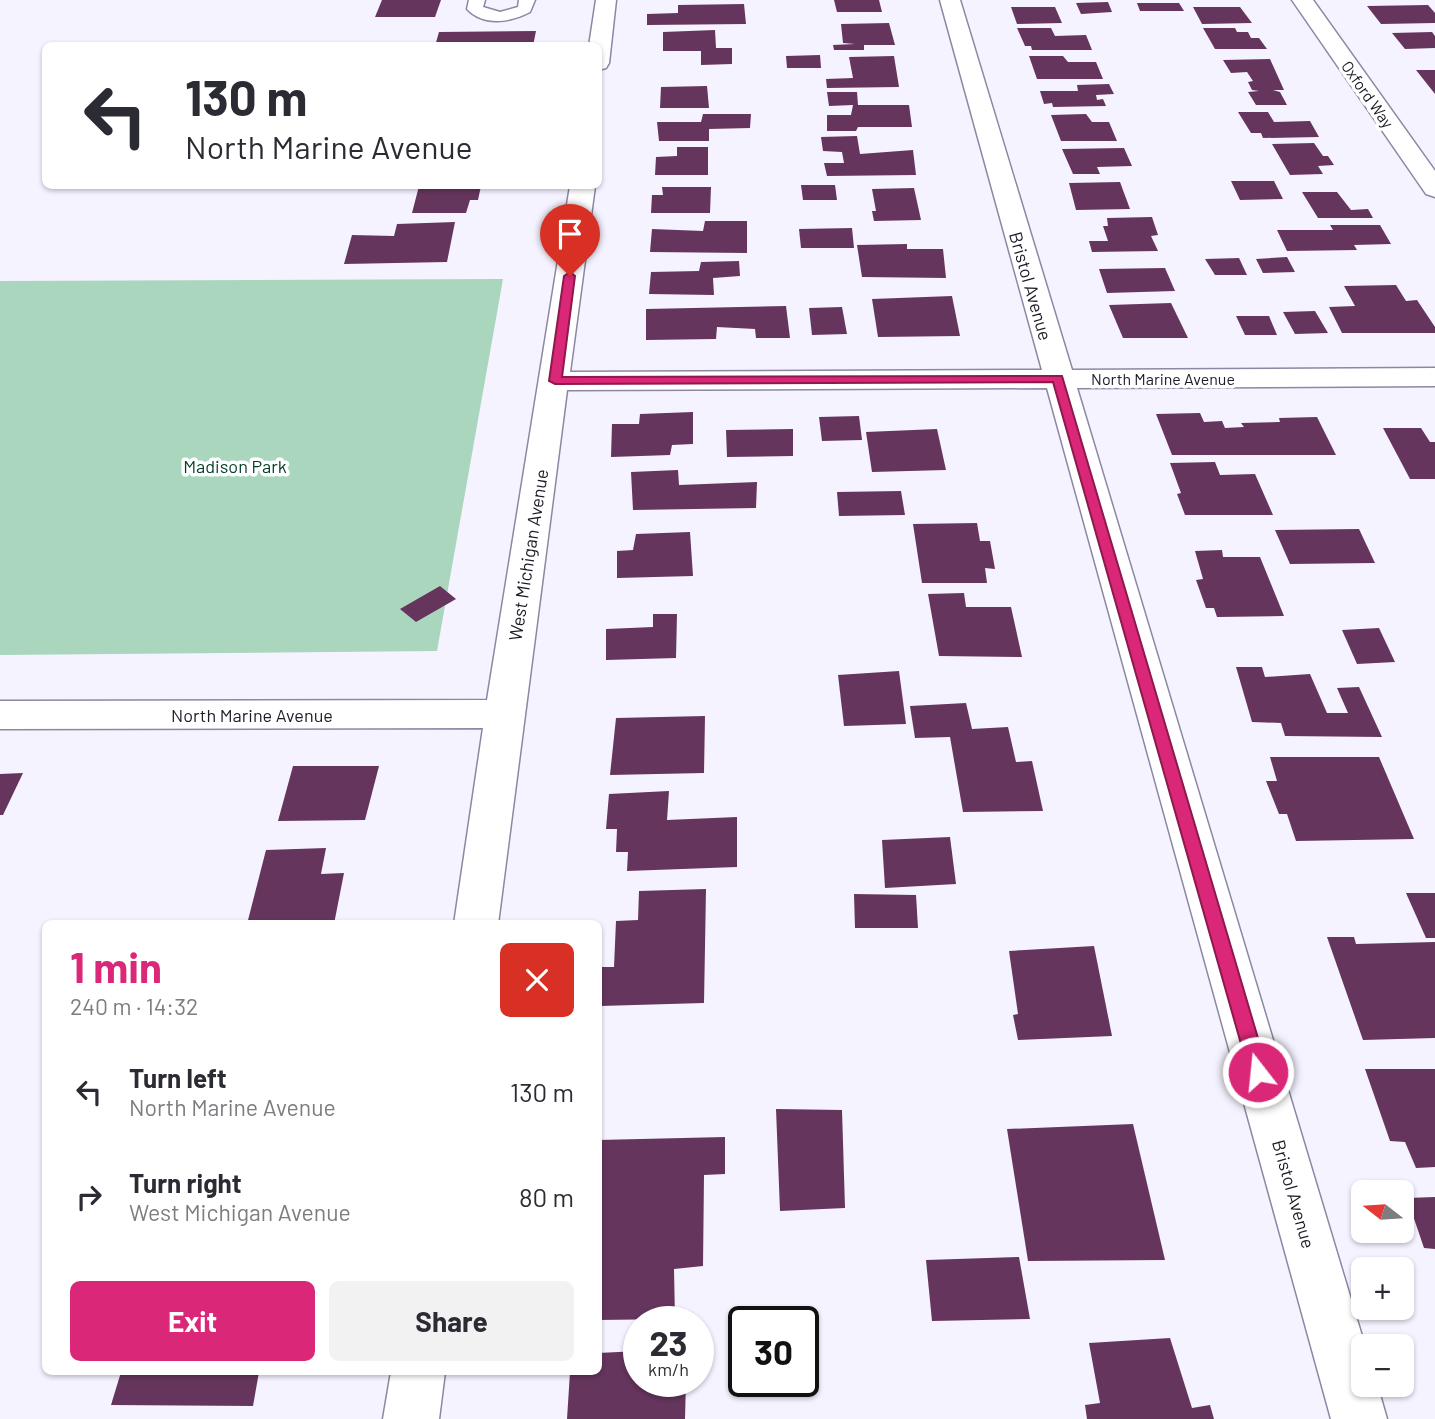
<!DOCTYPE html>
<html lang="en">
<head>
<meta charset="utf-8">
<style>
	body { margin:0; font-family:Barlow,sans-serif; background:#f2f2f3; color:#2b2b33; height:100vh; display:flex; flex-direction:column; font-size:26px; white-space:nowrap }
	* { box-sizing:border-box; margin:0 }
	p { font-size:23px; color:#7c7c81 }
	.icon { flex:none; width:38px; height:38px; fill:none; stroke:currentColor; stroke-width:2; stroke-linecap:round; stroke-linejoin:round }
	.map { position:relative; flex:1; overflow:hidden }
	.panel { position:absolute; left:42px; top:920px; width:560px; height:455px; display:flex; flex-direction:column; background:#fff; border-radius:10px; box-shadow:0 2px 5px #0004 }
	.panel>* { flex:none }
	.hud { position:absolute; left:42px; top:42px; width:560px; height:147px; border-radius:10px; box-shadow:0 2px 5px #0004; background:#fff; color:#2b2b33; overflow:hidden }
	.needle { width:46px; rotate:287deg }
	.buttons { position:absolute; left:1351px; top:1180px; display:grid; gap:14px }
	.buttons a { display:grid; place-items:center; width:63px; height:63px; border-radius:10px; background:#fff; box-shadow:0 2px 5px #0004; font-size:35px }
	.speed { position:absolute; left:623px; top:1306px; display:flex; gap:14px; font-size:35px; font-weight:700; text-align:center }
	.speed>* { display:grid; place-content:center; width:91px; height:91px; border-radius:50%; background:#fff; box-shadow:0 2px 5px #0004; line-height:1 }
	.speed small { font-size:18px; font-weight:400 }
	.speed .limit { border:4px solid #111; border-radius:10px; background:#fff; color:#111 }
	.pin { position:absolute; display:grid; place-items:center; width:60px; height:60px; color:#fff; margin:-72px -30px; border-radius:50% 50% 50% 0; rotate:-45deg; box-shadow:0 0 7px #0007 }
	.pin .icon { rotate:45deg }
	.me { position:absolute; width:77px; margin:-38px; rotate:344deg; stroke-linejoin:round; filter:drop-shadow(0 0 5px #0008) }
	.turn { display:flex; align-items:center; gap:24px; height:147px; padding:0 28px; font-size:32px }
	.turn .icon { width:91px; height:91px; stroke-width:2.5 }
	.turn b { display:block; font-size:49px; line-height:60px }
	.round { display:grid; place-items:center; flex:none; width:74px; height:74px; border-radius:10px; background:#f2f2f3 }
	.summary { display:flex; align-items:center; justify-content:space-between; height:119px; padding:0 28px }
	h1 { font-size:42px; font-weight:700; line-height:52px; color:#db2777 }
	.cta { display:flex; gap:14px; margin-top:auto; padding:14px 28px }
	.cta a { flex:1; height:80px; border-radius:10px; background:#db2777; color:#fff; font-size:28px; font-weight:700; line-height:80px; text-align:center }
	.cta a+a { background:#f2f2f3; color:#2b2b33 }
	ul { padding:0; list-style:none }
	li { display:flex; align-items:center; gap:21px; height:105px; padding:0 28px }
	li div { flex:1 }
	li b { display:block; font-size:26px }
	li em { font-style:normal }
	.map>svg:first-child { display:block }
</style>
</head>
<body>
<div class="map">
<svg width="1435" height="1419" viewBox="0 0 1435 1419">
	<rect width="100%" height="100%" fill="#f5f3ff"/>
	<path fill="#a9d6bc" d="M503,279L437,651L0,655V281Z"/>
	<g fill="#65355d">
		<path d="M382,0H441L435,17H375Z"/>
		<path d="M834,0H879L882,12H837Z"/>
		<path d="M1108,2L1112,12L1081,14L1076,3Z"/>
		<path d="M1137,3H1179L1184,11H1140Z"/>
		<path d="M744,4L746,24L647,25V14L678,13V5Z"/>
		<path d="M1428,5L1435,13V23L1381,24L1367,6Z"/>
		<path d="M1011,7H1055L1062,23L1017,24Z"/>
		<path d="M1193,7H1240L1252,23L1202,24Z"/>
		<path d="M889,23L895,45H864V50H834L833,45L855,44L843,43L841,24Z"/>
		<path d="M1017,28H1051L1055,36L1086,35L1092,50H1032L1031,46H1025Z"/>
		<path d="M1203,28H1235L1237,32H1248L1251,38H1259L1267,49H1215Z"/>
		<path d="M715,30L716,48H732V64L701,65V51H663V32Z"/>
		<path d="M536,31L533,46H435L439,32Z"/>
		<path d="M1432,32L1435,36V48L1405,49L1392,33Z"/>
		<path d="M820,55L821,68H787L786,56Z"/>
		<path d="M894,56L899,87L827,88L826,79L853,78L849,57Z"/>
		<path d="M1029,56H1063L1068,62H1096L1103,79H1037Z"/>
		<path d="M1270,59L1284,90H1273L1280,92L1287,105H1256L1248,92L1259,91L1252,90L1248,82L1253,81L1247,72L1231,73L1223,60Z"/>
		<path d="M1416,70H1435V94Z"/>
		<path d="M1109,84L1114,94L1096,95L1097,100L1103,99L1106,106L1053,107L1052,103L1044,104L1040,91H1078L1077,85Z"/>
		<path d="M707,86L709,108H660L661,87Z"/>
		<path d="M827,92H857L858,105H909L912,127H858L856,131H827V115H851L853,105L829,106Z"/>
		<path d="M1238,112H1268L1274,122L1310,121L1319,137L1263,138L1261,133H1251Z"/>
		<path d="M703,114H751L750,128L709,129V141H659L657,122H701Z"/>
		<path d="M1086,114L1092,122H1109L1117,141H1061L1051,115Z"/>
		<path d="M857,136L860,154L913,150L916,175L827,176L824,163H844L842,152L823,151L821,137Z"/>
		<path d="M1314,143L1323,156H1328L1334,165L1318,166L1323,174L1290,175L1272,144Z"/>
		<path d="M677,147H708V175H655L656,157L677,156Z"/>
		<path d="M1124,148L1132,166L1097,167L1100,174H1073L1062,149Z"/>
		<path d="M1231,181H1274L1283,199L1240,200Z"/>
		<path d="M1120,182L1130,209L1076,210L1069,183Z"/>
		<path d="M801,185H835L837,200H803Z"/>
		<path d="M419,186H481L478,200H470L466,213H412Z"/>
		<path d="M662,187H711L710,213H651L652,195H663Z"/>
		<path d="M914,188L921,220L874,221L872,211H876L872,189Z"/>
		<path d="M1302,192H1337L1351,210L1368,209L1373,218H1318Z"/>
		<path d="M1152,217L1158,235L1151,236L1158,251L1092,252L1089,241H1108L1103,226H1108L1107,218Z"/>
		<path d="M705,221H747V253L650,252L652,229L703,231Z"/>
		<path d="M455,222L447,262L344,264L352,235L394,236L397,224Z"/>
		<path d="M1330,225H1380L1391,244L1354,245L1357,250L1287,251L1277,230H1333Z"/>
		<path d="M852,228L854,248H801L799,229Z"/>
		<path d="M907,244V249H943L946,278L862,277L857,245Z"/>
		<path d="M1287,257L1295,272L1263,273L1256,259Z"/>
		<path d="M1239,258L1247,275H1215L1205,259Z"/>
		<path d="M739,261L740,276L713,278L714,295L649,294L651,272L699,271L701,262Z"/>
		<path d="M1165,268L1175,291L1107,293L1099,269Z"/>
		<path d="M1396,285L1406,301L1417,300L1435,327V333H1342L1329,307L1355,306L1344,286Z"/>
		<path d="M952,296L960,336L878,337L872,299Z"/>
		<path d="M1171,303L1188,338H1123L1109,305Z"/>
		<path d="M786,306L790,338H756L755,329L717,327L716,339L646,340V309Z"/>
		<path d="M842,307L847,334L812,335L809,308Z"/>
		<path d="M1315,311L1328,333L1295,334L1283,312Z"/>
		<path d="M1236,316H1269L1277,335H1245Z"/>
		<path d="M693,412V444L672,445L670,455L611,457L612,424H639L640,414Z"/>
		<path d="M1200,413L1204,422L1222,421L1225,428L1244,427L1241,423L1280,422L1279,418L1317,417L1336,455H1172L1156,414Z"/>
		<path d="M859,416L862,440L822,441L819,417Z"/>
		<path d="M1383,428H1421L1430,442H1435V479H1410Z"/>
		<path d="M793,429V456L727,457L726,430Z"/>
		<path d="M937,429L946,470L872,472L866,432Z"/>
		<path d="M1215,462L1220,475L1255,474L1273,515H1185L1177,494L1181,493L1170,463Z"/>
		<path d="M678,470L679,485L757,482L756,508L633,510L631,472Z"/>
		<path d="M901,491L905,515L839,516L837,492Z"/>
		<path d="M977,523L980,541H990L995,569L985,568L987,583H922L913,524Z"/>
		<path d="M1359,529L1375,563L1290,564L1275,530Z"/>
		<path d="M690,532L693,576L617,578V551L633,550L636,534Z"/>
		<path d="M1222,550L1223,557H1260L1284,616L1217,617L1214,608H1206L1196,580L1203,579L1195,551Z"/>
		<path d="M440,586L456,599L416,622L400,609Z"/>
		<path d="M964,593L966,607H1011L1022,657L939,656L928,594Z"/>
		<path d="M653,614H677L676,658L606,660V629L653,627Z"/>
		<path d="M1379,628L1395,662L1357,664L1342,630Z"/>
		<path d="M1236,667H1262L1265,677L1310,674L1327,713H1348L1337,688L1359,687L1382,737L1285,736L1281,723L1252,722Z"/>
		<path d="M899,671L906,724L844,726L838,675Z"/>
		<path d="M966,703L972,729L1008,727L1016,762L1032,761L1043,811L963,812L950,737L915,738L910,706Z"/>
		<path d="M705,716L704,773L610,775L616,718Z"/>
		<path d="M1270,757H1379L1414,839L1296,841L1287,814H1279L1266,781H1277Z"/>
		<path d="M293,766H379L365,820L278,821Z"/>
		<path d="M23,773L3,815H0V774Z"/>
		<path d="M669,791L667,820L737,817V867L627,871L628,852H616L617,829H606L609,794Z"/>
		<path d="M950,837L956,884L885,888L882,840Z"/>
		<path d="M326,848L321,874L344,873L334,924H247L266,850Z"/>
		<path d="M706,889L704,1003L600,1006L601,967H614L616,921L638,920L639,891Z"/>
		<path d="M1406,893H1435V938H1426Z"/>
		<path d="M854,894L916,895L918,928H855Z"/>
		<path d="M1327,937H1354L1356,944L1435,942V1038L1363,1040Z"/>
		<path d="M1094,946L1112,1036L1018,1040L1013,1015L1018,1014L1009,951Z"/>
		<path d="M1365,1069H1435V1167L1416,1168L1405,1142L1390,1141Z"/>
		<path d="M776,1109L842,1110L845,1208L780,1211Z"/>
		<path d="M1133,1124L1165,1260L1028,1261L1007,1129Z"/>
		<path d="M725,1137V1174L704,1175L703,1266L674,1269L675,1319L598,1320V1140Z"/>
		<path d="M1435,1197V1249L1424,1248L1407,1198Z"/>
		<path d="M1019,1257L1030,1319L932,1321L926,1260Z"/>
		<path d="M1170,1338L1192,1408L1210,1405L1214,1419H1087L1085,1405L1100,1403L1089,1343Z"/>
		<path d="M639,1351V1381H686L685,1419H567L570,1372H598V1353Z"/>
		<path d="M121,1372H259L253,1406L111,1405Z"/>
	</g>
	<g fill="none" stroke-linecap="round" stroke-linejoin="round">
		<defs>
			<path id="lane" d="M469,0H485L483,7L500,12L518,7L519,0H535L530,12C511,22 484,27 467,9Z"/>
			<g id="street">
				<path d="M596,0H616L609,63L606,68L598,70V46H589Z"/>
				<path d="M940,0H960L1072,370L1435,368V386L1077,388L1365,1346L1363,1384H1377L1387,1419H1331L1047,388L567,390L498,924H454L483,728L0,729V701L487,700L570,186H595L570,372L1042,370Z"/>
				<path d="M1292,0H1313L1435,171V197L1426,194Z"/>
				<path d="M391,1372H445L439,1419H383Z"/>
			</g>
		</defs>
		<use href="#lane" stroke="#8c87a2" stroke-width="3"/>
		<use href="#street" stroke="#8c87a2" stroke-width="3"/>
		<use href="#lane" fill="#fff" fill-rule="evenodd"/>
		<use href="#street" fill="#fff" fill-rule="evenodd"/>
	</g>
	<path fill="#db2777" stroke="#8e194d" stroke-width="2" d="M570,272L575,276L562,377L1062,376L1268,1072L1265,1078L1258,1081L1251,1078L1249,1072L1053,382L555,384L549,381L564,276Z"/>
	<g text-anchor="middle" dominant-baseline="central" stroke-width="7" stroke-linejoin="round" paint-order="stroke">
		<g font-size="16" fill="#1c1a24" stroke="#fff">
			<text transform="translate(1368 94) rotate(55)">Oxford Way</text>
			<text x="1163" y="378">North Marine Avenue</text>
		</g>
		<g font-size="18" fill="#1c1a24" stroke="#fff">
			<text transform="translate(1031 286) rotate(74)">Bristol Avenue</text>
			<text transform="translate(528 555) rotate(-81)">West Michigan Avenue</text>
			<text x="252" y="715">North Marine Avenue</text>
			<text transform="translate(1294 1194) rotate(74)">Bristol Avenue</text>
		</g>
		<g font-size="18" fill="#023e26" stroke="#fff">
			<text x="235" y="466">Madison Park</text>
		</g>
	</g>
</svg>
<div class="buttons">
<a><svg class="needle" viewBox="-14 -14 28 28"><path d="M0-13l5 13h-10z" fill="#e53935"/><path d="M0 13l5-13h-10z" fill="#7c7c81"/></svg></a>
<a>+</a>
<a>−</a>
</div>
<div class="speed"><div>23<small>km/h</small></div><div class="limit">30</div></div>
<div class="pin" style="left:570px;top:276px;background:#d93025"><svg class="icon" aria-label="arrive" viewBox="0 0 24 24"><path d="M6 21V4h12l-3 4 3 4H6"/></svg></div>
<svg class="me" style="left:1258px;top:1072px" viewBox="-20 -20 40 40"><circle r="17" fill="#db2777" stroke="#fff" stroke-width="3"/><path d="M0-11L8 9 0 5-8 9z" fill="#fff"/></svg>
<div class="hud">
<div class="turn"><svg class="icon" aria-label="left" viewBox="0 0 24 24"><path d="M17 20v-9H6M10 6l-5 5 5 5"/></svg><div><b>130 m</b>North Marine Avenue</div></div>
</div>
<section class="panel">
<div class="summary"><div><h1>1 min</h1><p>240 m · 14:32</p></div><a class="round" style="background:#d93025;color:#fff"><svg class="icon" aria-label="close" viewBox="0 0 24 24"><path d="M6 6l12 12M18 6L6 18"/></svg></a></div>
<ul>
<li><svg class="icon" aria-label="left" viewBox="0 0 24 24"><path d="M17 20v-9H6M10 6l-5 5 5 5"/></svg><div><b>Turn left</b><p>North Marine Avenue</p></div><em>130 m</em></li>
<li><svg class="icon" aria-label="right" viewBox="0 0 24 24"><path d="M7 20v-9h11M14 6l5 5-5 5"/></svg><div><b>Turn right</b><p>West Michigan Avenue</p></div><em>80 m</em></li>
</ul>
<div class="cta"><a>Exit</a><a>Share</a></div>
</section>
</div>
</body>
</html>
